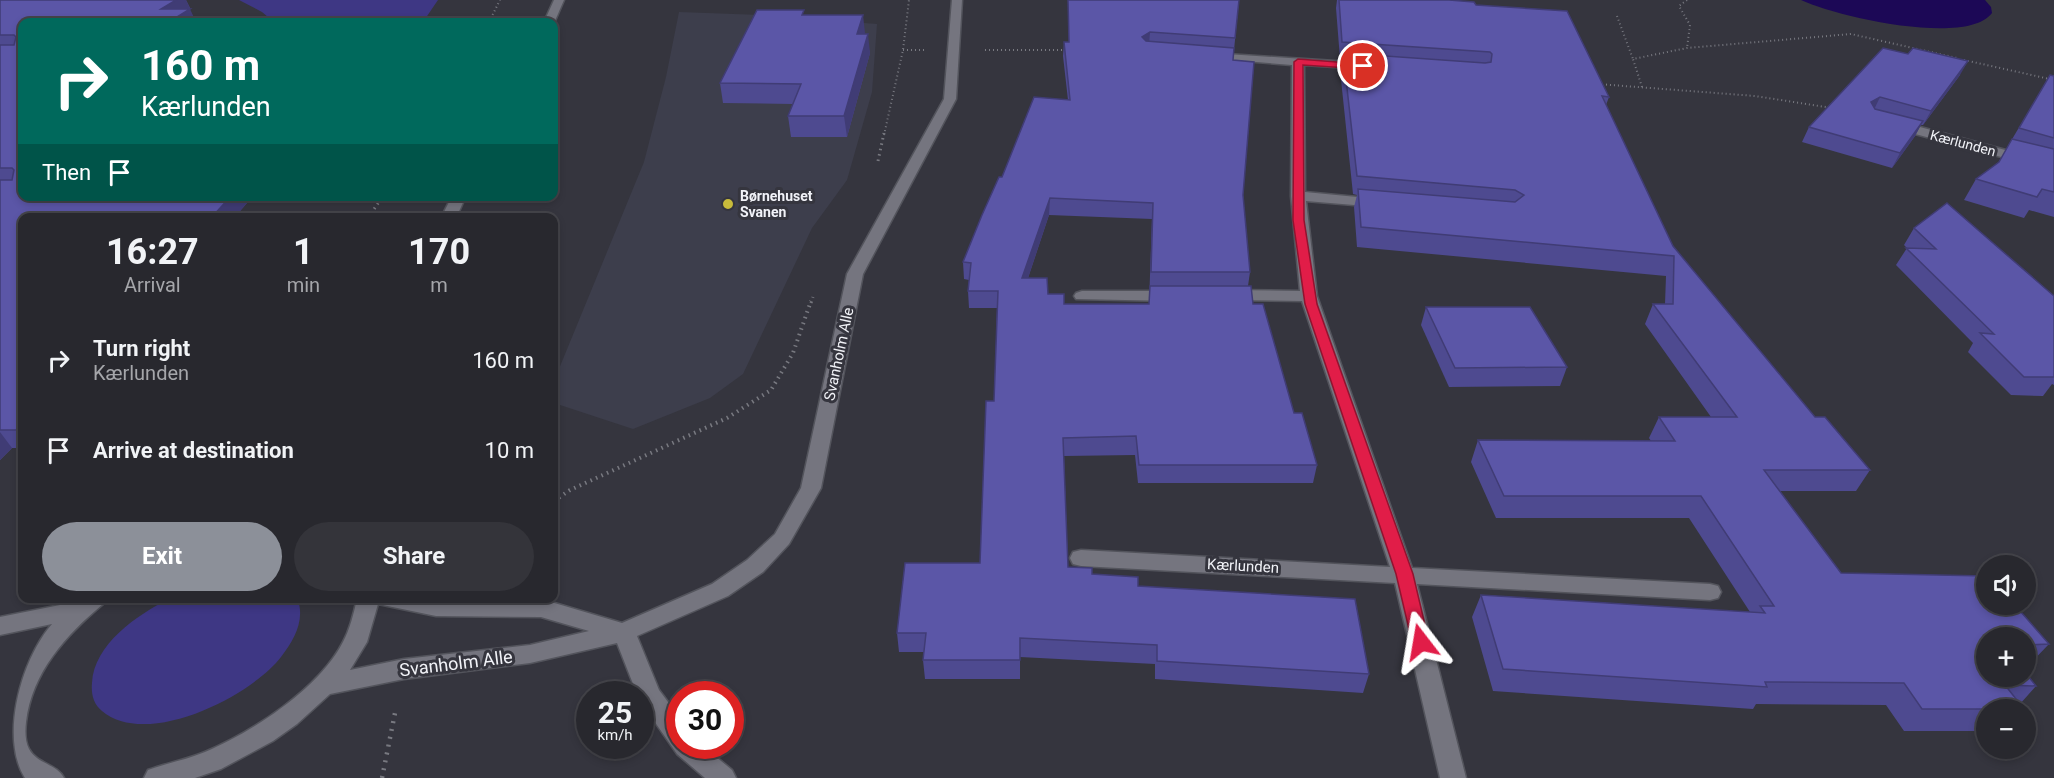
<!DOCTYPE html>
<html lang="en">
<head>
<meta charset="utf-8">
<style>
	body { margin:0; font-family:Roboto,sans-serif; background:#34343a; color:#f1f3f6; height:100vh; display:flex; flex-direction:column; font-size:22px; white-space:nowrap }
	* { box-sizing:border-box; margin:0 }
	p { font-size:20px; color:#a5a6aa }
	.icon { flex:none; width:33px; height:33px; fill:none; stroke:currentColor; stroke-width:2; stroke-linecap:round; stroke-linejoin:round }
	.map { position:relative; flex:1; overflow:hidden }
	.panel { position:absolute; left:18px; top:213px; width:540px; height:390px; display:flex; flex-direction:column; background:#28282e; border-radius:12px; box-shadow:0 3px 9px #0003,0 0 0 2px #44444a }
	.panel>* { flex:none }
	.banner { position:absolute; left:18px; top:18px; width:540px; height:183px; border-radius:12px; box-shadow:0 3px 9px #0003,0 0 0 2px #44444a; background:#00695c; color:#fff; overflow:hidden }
	.buttons { position:absolute; left:1976px; top:555px; display:grid; gap:12px }
	.buttons a { display:grid; place-items:center; width:60px; height:60px; border-radius:50%; background:#28282e; box-shadow:0 3px 9px #0003,0 0 0 2px #44444a; font-size:30px }
	.speed { position:absolute; left:576px; top:681px; display:flex; gap:12px; font-size:30px; font-weight:700; text-align:center }
	.speed>* { display:grid; place-content:center; width:78px; height:78px; border-radius:50%; background:#28282e; box-shadow:0 3px 9px #0003,0 0 0 2px #44444a; line-height:1 }
	.speed small { font-size:15px; font-weight:400 }
	.speed .limit { border:9px solid #d22; background:#fff; color:#111 }
	.pin { position:absolute; display:grid; place-items:center; width:51px; height:51px; color:#fff; margin:-26px; border:3px solid #fff; border-radius:50%; box-shadow:0 2px 6px #0007 }
	.me { position:absolute; width:66px; margin:-33px; rotate:346deg; stroke-linejoin:round; filter:drop-shadow(0 0 4px #0008) }
	.turn { display:flex; align-items:center; gap:21px; height:126px; padding:0 24px; font-size:27px }
	.turn .icon { width:78px; height:78px; stroke-width:2.5 }
	.turn b { display:block; font-size:42px; line-height:51px }
	.then { display:flex; align-items:center; height:57px; padding:0 24px; background:#0003; gap:12px; font-size:22px }
	.eta { display:flex; justify-content:space-evenly; align-items:center; height:102px; text-align:center }
	.eta b { font-size:36px; font-weight:700; line-height:42px }
	.action { display:flex; gap:12px; margin-top:auto; padding:12px 24px }
	.action a { flex:1; height:69px; border-radius:36px; background:#8c9099; color:#fff; font-size:24px; font-weight:700; line-height:69px; text-align:center }
	.action a+a { background:#34343a; color:#f1f3f6 }
	ul { padding:0; list-style:none }
	li { display:flex; align-items:center; gap:18px; height:90px; padding:0 24px }
	li div { flex:1 }
	li b { display:block; font-size:22px }
	li em { font-style:normal }
	.map>svg:first-child { display:block }
</style>
</head>
<body>
<div class="map">
<svg width="2054" height="778" viewBox="0 0 2054 778">
	<rect width="100%" height="100%" fill="#35353e"/>
	<path fill="#3d3e4c" d="M679,12L761,15L877,24L872,92L847,180L812,228L743,374L710,398L633,429L554,403V381L644,162L666,77Z"/>
	<g fill="#3e3784">
		<path d="M239,0H438L423,22H274L262,12Z"/>
		<path d="M297,598C306,619 294,640 281,657C251,696 147,749 102,711C93,704 91,693 92,683C94,644 137,615 169,599Z"/>
	</g>
	<path fill="#1c0856" d="M1801,0H1985L1991,7L1992,13C1967,47 1834,16 1801,0Z"/>
	<g fill="none" stroke-linecap="round" stroke-linejoin="round">
		<defs>
			<g id="minor">
				<path d="M554,0H564L554,23L544,22Z"/>
				<path d="M952,0H962L956,99L863,274L821,488L789,544L763,572L728,596L637,636L659,690L680,718V746H703L732,770L736,778H705L677,754L641,702L640,694H637L617,643L530,663L404,679L330,694L297,724L273,741L221,769L195,778H144L148,770C167,763 186,760 205,752C252,732 319,689 343,642C350,629 354,613 357,598L541,599L622,623L712,584L747,560L775,534L801,488L847,274L944,99ZM378,604L436,616L541,617L589,631L530,645L404,659L350,670L367,642Z"/>
				<path d="M1211,53L1366,63L1372,66L1366,69L1304,65L1305,192L1378,199L1385,203L1378,207L1306,201L1317,296L1412,568L1710,584L1718,586L1721,592L1718,598L1710,600L1417,584L1466,778H1440L1395,583L1081,566L1073,564L1070,558L1073,552L1081,550L1390,567L1302,301L1228,300L1220,295L1228,290L1300,291L1291,196L1292,65L1207,58L1205,56Z"/>
				<path d="M1894,120L2054,163V171L1889,127L1888,124Z"/>
				<path d="M452,196H466L456,218H441Z"/>
				<path d="M1082,291H1173L1181,296L1173,301L1076,299L1074,296L1076,293Z"/>
				<path d="M79,598H106L103,604C66,635 32,672 26,722C25,730 25,742 29,749C37,764 57,764 64,778H25C0,739 20,661 52,624L0,635V617L75,602Z"/>
			</g>
		</defs>
		<use href="#minor" stroke="#53545c" stroke-width="3"/>
		<g stroke="#787980" stroke-width="2" stroke-dasharray="1 3" stroke-linecap="butt">
			<path d="M1687,0L1679,6L1690,25L1687,48"/>
			<path d="M1617,16L1633,59"/>
			<path d="M489,22L500,0"/>
			<path d="M903,50H924"/>
			<path d="M985,50H1068"/>
			<path d="M1964,60L2054,80"/>
			<path d="M1598,84L1755,96L1832,108"/>
			<path d="M1642,87L1633,59L1687,48L1851,34L1957,58"/>
			<path d="M884,135L903,50L909,0"/>
		</g>
		<g stroke="#787980" stroke-width="3" stroke-dasharray="1.5 4" stroke-linecap="butt">
			<path d="M878,161L884,133"/>
			<path d="M368,218L383,196"/>
			<path d="M811,303L813,297"/>
		</g>
		<path stroke="#787980" stroke-width="4" stroke-dasharray="1.5 4.5" stroke-linecap="butt" d="M554,501L570,490L727,418L771,390L793,353L811,301"/>
		<path stroke="#787980" stroke-width="4.5" stroke-dasharray="2 6" stroke-linecap="butt" d="M382,778L396,708"/>
		<use href="#minor" fill="#75757f" fill-rule="evenodd"/>
	</g>
	<g fill="#4e4a90" fill-rule="evenodd">
		<path d="M0,0H186L190,8L189,9L196,22H22V196H253L234,218H22V448H12L0,460Z"/>
		<path d="M1068,0H1239L1233,60L1243,195L1250,272L1248,286L1253,304L1294,413L1317,465L1313,483H1138L1135,455L1064,456L1068,567L1138,586L1369,674L1363,693L1155,679V664L1020,657V679H925L923,660L924,652H899L897,633L980,563L994,401L997,308H969L968,291L969,280L964,279L963,262L1002,177L1068,100L1063,56L1064,42H1069ZM1049,215L1152,219L1149,304H1064L1048,294L1028,278Z"/>
		<path d="M1337,0H1449L1476,5L1609,97L1606,105L1673,246L1815,417L1870,470L1856,491H1780L1841,573L2049,644L2029,665L2025,666V638H1986L2036,686L2020,704L2023,710H1986V731H1904L1886,705L1756,704L1753,709L1493,691L1472,617L1481,595L1750,612L1689,518H1496L1471,462L1478,440L1651,441L1649,438L1659,417H1711L1645,324L1653,304H1665L1666,276L1357,247L1354,207L1357,195L1353,194L1340,70L1342,59H1340L1336,8Z"/>
		<path d="M804,15L865,34L870,53L847,137H791L788,116L793,104L723,103L720,83Z"/>
		<path d="M1883,48L1960,75L1923,125H1921L1915,136L1892,168L1802,142L1809,127Z"/>
		<path d="M2050,75L2054,76V217L2029,210L2024,218L1964,200L1976,179L1998,163Z"/>
		<path d="M1914,228L2054,296V385L2052,384L2043,396L2011,395L1968,352L1973,343L1896,265L1907,248L1904,245Z"/>
		<path d="M1426,307L1567,367L1560,386L1449,387L1421,325Z"/>
	</g>
	<g fill="#403c75">
		<path d="M176,0H186L190,8L168,22L161,9Z"/>
		<path d="M190,9L196,22H169Z"/>
		<path d="M863,15L865,33L859,53L857,34Z"/>
		<path d="M1150,32L1149,46L1142,37Z"/>
		<path d="M868,34L870,53L847,137L844,116Z"/>
		<path d="M1968,61L1960,75L1923,125L1931,111Z"/>
		<path d="M1880,97L1873,112L1871,102Z"/>
		<path d="M1923,121L1915,136L1892,168L1900,153Z"/>
		<path d="M231,196H253L234,218H211Z"/>
		<path d="M1050,198L1049,215L1022,296V278Z"/>
		<path d="M22,423V439L16,430Z"/>
		<path d="M0,432L12,448L0,460Z"/>
	</g>
	<g fill="#5b56a7" stroke="#403c75" stroke-width="1.5">
		<path d="M0,0H176L161,9H190L169,22H22V196H231L211,218H22V423L16,430H0V180H12L14,170L12,168H0V45H14L16,37L14,35H0Z"/>
		<path d="M1068,0H1239L1235,38L1150,32L1142,37L1146,41L1234,48L1233,60L1254,62L1243,195L1250,272H1151L1153,203L1050,198L1022,278H1047L1048,294H1064V304H1149L1150,286H1251L1253,304H1263L1294,413H1302L1317,465H1139L1136,436L1063,438L1068,567L1092,568V574L1138,577V586L1355,599L1369,674L1157,661V645L1020,638V660H923L926,633H897L905,563H980L986,401H994L998,291H968L971,263L963,262L982,215L999,177H1002L1034,97L1070,100L1064,42H1069Z"/>
		<path d="M1339,0H1449L1474,2L1476,5L1567,11L1609,97L1602,96L1673,246L1815,417H1825L1870,470H1764L1841,573L1986,576V604H2014L2049,644L2025,645V638H1986V676H2025V672L2036,686L2005,685L2024,709H1922L1904,683L1765,682L1767,687L1503,669L1481,595L1765,613L1760,606H1774L1701,496H1504L1478,440L1675,441L1659,417H1737L1653,304H1673L1674,256L1361,227L1358,189L1515,202L1524,195L1515,190L1357,176L1343,53L1485,63L1491,62L1492,54L1490,52L1342,42Z"/>
		<path d="M757,10H804L802,15H863L857,34H868L844,116H788L801,84L720,83Z"/>
		<path d="M1883,48L1908,54L1913,48L1968,61L1931,111L1880,97L1871,102L1875,109L1923,121L1900,153L1809,127Z"/>
		<path d="M2050,75L2054,76V138L2019,128Z"/>
		<path d="M2012,139L2054,149V192L2042,189L2037,197L1976,179L1999,162Z"/>
		<path d="M1947,203L2054,296V377H2024L1980,333L1994,334L1906,248L1936,249L1914,228Z"/>
		<path d="M1426,307H1530L1567,367L1455,368Z"/>
	</g>
	<path fill="#e11d48" stroke="#92132f" stroke-width="1.5" d="M1298,59L1363,64L1367,66L1363,69L1303,65L1304,220L1317,304L1413,574L1429,642L1427,647L1421,649L1414,647L1412,642L1396,574L1305,304L1293,220L1294,62Z"/>
	<circle fill="#c8bb3b" stroke="#35353e" stroke-width="2" cx="728" cy="204" r="6"/>
	<g text-anchor="middle" dominant-baseline="central" stroke-width="6" stroke-linejoin="round" paint-order="stroke">
		<g font-size="14" fill="#f1f2f7" stroke="#35353e">
			<text transform="translate(1963 143) rotate(15)">Kærlunden</text>
		</g>
		<g font-size="14" font-weight="bold" fill="#f1f2f7" stroke="#35353e" text-anchor="start">
			<text x="740" y="196">Børnehuset<tspan x="740" dy="16">Svanen</tspan></text>
		</g>
		<g font-size="15" fill="#f1f2f7" stroke="#35353e">
			<text transform="translate(839 354) rotate(-78)">Svanholm Alle</text>
			<text transform="translate(1243 566) rotate(3)">Kærlunden</text>
		</g>
		<g font-size="18" fill="#f1f2f7" stroke="#35353e">
			<text transform="translate(456 663) rotate(-7)">Svanholm Alle</text>
		</g>
	</g>
</svg>
<div class="buttons">
<a><svg class="icon" aria-label="sound" viewBox="0 0 24 24"><path d="M4 9h4l5-4v14l-5-4H4zM17 9q2 3 0 6"/></svg></a>
<a>+</a>
<a>−</a>
</div>
<div class="speed"><div>25<small>km/h</small></div><div class="limit">30</div></div>
<div class="pin" style="left:1363px;top:66px;background:#d93025"><svg class="icon" aria-label="arrive" viewBox="0 0 24 24"><path d="M6 21V4h12l-3 4 3 4H6"/></svg></div>
<svg class="me" style="left:1421px;top:642px" viewBox="-20 -20 40 40"><path d="M0-17L14 15 0 8-14 15z" fill="#e11d48" stroke="#fff" stroke-width="4"/></svg>
<div class="banner">
<div class="turn"><svg class="icon" aria-label="right" viewBox="0 0 24 24"><path d="M7 20v-9h11M14 6l5 5-5 5"/></svg><div><b>160 m</b>Kærlunden</div></div>
<div class="then">Then<svg class="icon" aria-label="arrive" viewBox="0 0 24 24"><path d="M6 21V4h12l-3 4 3 4H6"/></svg></div>
</div>
<section class="panel">
<div class="eta">
<div><b>16:27</b><p>Arrival</p></div>
<div><b>1</b><p>min</p></div>
<div><b>170</b><p>m</p></div>
</div>
<ul>
<li><svg class="icon" aria-label="right" viewBox="0 0 24 24"><path d="M7 20v-9h11M14 6l5 5-5 5"/></svg><div><b>Turn right</b><p>Kærlunden</p></div><em>160 m</em></li>
<li><svg class="icon" aria-label="arrive" viewBox="0 0 24 24"><path d="M6 21V4h12l-3 4 3 4H6"/></svg><div><b>Arrive at destination</b></div><em>10 m</em></li>
</ul>
<div class="action"><a>Exit</a><a>Share</a></div>
</section>
</div>
</body>
</html>
